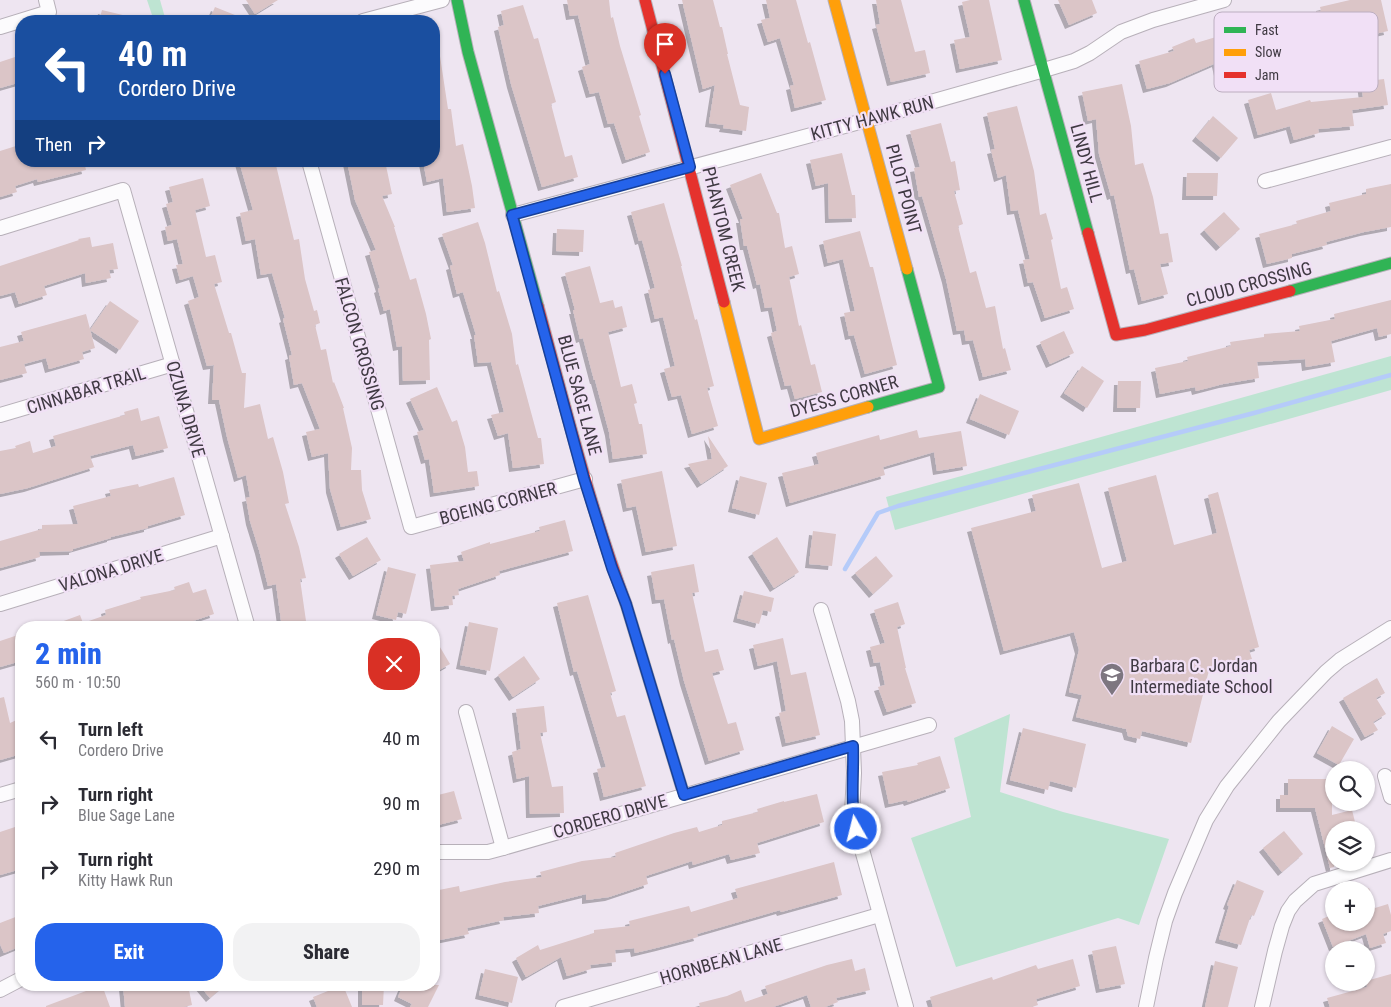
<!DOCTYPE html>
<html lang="en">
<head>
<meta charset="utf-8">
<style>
	body { margin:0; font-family:"Roboto Condensed",sans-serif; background:#f2f2f3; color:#2b2b33; height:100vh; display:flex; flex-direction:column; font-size:19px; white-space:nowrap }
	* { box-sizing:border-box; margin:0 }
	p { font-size:16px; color:#7c7c81 }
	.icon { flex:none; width:28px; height:28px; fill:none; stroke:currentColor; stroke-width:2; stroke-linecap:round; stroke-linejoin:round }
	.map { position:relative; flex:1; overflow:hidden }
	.panel { position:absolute; left:15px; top:621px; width:425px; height:370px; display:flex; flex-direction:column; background:#fff; border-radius:20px; box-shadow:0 1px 4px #0004 }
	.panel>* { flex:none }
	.top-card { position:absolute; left:15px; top:15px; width:425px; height:152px; border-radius:20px; box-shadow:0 1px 4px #0004; background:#1a4fa0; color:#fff; overflow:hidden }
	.tools { position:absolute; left:1325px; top:761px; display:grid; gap:10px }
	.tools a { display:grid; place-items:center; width:50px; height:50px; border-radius:50%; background:#fff; box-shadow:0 1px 4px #0004; font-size:25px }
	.pin { position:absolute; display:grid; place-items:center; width:42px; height:42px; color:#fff; margin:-51px -21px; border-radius:50% 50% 50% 0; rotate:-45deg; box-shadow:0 0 5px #0007 }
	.pin .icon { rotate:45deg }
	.me { position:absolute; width:55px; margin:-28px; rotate:352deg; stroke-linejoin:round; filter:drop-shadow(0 0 4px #0008) }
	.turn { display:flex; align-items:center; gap:18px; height:105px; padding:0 20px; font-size:22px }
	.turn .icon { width:65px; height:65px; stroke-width:2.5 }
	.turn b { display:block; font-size:35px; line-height:42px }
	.then { display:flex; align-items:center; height:48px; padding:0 20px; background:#0003; gap:10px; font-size:19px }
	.round { display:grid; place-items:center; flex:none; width:52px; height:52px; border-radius:20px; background:#f2f2f3 }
	.head { display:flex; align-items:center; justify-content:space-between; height:85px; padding:0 20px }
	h1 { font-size:30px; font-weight:800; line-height:38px; color:#2563eb }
	.cta { display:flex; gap:10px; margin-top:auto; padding:10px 20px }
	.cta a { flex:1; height:58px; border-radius:20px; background:#2563eb; color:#fff; font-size:20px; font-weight:800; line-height:58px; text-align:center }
	.cta a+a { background:#f2f2f3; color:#2b2b33 }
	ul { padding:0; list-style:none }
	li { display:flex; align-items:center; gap:15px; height:65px; padding:0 20px }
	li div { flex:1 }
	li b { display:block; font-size:19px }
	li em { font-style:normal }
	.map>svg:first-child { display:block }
</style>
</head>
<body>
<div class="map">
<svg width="1391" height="1007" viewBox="0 0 1391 1007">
	<defs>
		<filter id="shadow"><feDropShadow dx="-4" dy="4" stdDeviation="0" flood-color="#0004"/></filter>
	</defs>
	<rect width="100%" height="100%" fill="#eee5f1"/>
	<g fill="#bee4d2">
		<path d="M147,0H160L166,21H154Z"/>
		<path d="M1391,356V390L895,530L886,497Z"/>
		<path d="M1010,714L1000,792L1063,812L1169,839L1139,925L1118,918L956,967L911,838L971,817L954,738Z"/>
	</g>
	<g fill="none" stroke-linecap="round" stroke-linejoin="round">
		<path stroke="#b5cbf9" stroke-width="4.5" d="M845,569L878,513L898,506L1254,413L1391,375"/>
	</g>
	<g fill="#dbc5c7" filter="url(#shadow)">
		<path d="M246,0H278L255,14Z"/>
		<path d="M567,0H609L611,18L613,17L620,46L641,115L639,116L650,152L626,160L614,123L608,124L599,92L590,94L582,67L590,64L578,15L570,16Z"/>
		<path d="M682,0H713L720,27H722L728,54H727L740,105L749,107L746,131L723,128L724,125L709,123L715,85L703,89Z"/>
		<path d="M766,0H796L808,43L810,42L826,100L795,108L790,86L794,85L780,38L768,42L761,20L770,18Z"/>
		<path d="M876,0H901L915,52L925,50L930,73L891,82L876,25L880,24Z"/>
		<path d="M970,0H989L1002,60L960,69L954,40L970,37L962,2Z"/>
		<path d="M1058,0H1092L1097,13L1069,25Z"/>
		<path d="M1350,0H1381L1388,31L1366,36L1363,25L1316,37L1319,55L1290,61L1289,56L1253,65V62L1218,72L1216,63L1170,83L1147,89L1139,61L1174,51L1172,47L1194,38L1196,43L1246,28L1321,11L1320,7Z"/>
		<path d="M523,5L534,39L538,38L556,102L551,104L565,157L572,155L578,177L542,187L511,84L498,27L504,25L501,11Z"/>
		<path d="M215,7L250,21H209Z"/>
		<path d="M102,10L131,17V21H99Z"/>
		<path d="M21,55V82L0,88V62Z"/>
		<path d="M434,56H440L448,109H451L456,146L463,144L472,186L475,208L447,212L443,178L427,182L423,161H434Z"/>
		<path d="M1384,79L1388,105L1352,110L1354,126L1318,129L1319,133L1294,140L1290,126L1258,135L1248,100L1271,93L1276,110L1310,100L1311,102L1363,97L1361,82Z"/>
		<path d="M1122,84L1131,126L1135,165L1143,163L1153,197L1160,234L1168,233L1173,262L1160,264L1168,294L1142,301L1134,269L1130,270L1114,195L1111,196L1099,154L1096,119L1088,121L1082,92Z"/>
		<path d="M1017,106L1034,171L1040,215L1046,213L1053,239L1051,240L1061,289L1067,287L1074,309L1045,318L1033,282L1028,283L1023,260L1030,259L1018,210L1011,211L1006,175L998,178L991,150L995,149L987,113Z"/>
		<path d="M1213,116L1238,138L1221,158L1196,137Z"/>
		<path d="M941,123L951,162L955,161L960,190L954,191L963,224L958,226L970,273L976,271L986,308L995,306L1003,349L1005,348L1011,370L983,377L973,340L966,341L964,330L957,331L946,279L922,196L919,197L914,168L920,167L910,131Z"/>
		<path d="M16,146L21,161H84L86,170L38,182L37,179L15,186L17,192L0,197V151Z"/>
		<path d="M842,153L852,195H855L856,218L829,219L828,183L816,186L810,160Z"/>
		<path d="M239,161H275L294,240L299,239L305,279L314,311L317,310L320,323L315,325L321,350L326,349L333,383L334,382L344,408H343L352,448L351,470H361L362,490L371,519L341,527L330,489L328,453L312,457L306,432L320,429L302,383L294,385L289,356L292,355L283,319L285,318L272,273L261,275L255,239L246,241L240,213L253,210Z"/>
		<path d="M347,161H385L392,194L382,196L395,227H394L410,280L416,278L426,314L431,339L429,340L430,380L403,381L402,346L397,347L390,309L384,311L378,289L380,288L369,252L376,250L355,200Z"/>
		<path d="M761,173L777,213H779L785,248L792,246L799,274L789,277L799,326L801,325L811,365L815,364L822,392L795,399L791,385L785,386L771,333L777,331L772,307L765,308L760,284L757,285L747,246H744L740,219H743L730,185Z"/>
		<path d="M1187,173H1218L1217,196H1186Z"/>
		<path d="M203,178L210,206L195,210L206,257L215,255L222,282L214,284L229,333H231L242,373H246L244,408L260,404L268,439L273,437L283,472L289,503L285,504L299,547L306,578L300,579L307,628H282L276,584L268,586L259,550L250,521L246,498L250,497L246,475L238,478L227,437L219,400H212L214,365L207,366L188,301L199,297L193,276L180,280L176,265L183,264L177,239L168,241L165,227L172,225L166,204L173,202L169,187Z"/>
		<path d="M1391,184V227L1364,232L1326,242L1327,245L1292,254V258L1267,264L1259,234L1297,224L1296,221L1331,211L1329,203L1366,194V189Z"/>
		<path d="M664,203L682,266H681L695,320L697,319L714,386L707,388L718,426L692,434L681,395L672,397L664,369L675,366L663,317L655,319L648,290L655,288L642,240L639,241L631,212Z"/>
		<path d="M1224,212L1240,229L1220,247L1204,230Z"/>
		<path d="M478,222L485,243L497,292L499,291L512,334L516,365L518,364L538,438H541L544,464L513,468L508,433L498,436L491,415L504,412L491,362L478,363L474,335H476L463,292L457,294L450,266L453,265L442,234Z"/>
		<path d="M557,229L584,230L583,252L556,251Z"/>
		<path d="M860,231L870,267H873L897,365L865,374L854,335L849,336L844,313L855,311L843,259L828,263L823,241Z"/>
		<path d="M90,237L92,247L113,243L118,269L109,270L111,278L86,283L85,273L44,286L47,295L19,304L15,292L0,296V266L79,240L78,239Z"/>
		<path d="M590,266L600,303L613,300L615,308L622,306L627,327L608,332L621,387L632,384L637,403L634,404L639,424H642L647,454L613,459L609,432L595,380H594L583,338L580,339L573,310H575L565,273Z"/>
		<path d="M1391,300V334L1379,337L1377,328L1331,341L1335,362L1306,367L1305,359L1257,362L1259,378L1223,384L1196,391L1195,387L1160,394L1155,368L1188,361L1187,357L1231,346L1230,342L1264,337V334L1300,331L1299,326L1335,319L1334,314Z"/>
		<path d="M110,301L139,321L120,350L90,330Z"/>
		<path d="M86,314L95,348L82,352L84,359L49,369L46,358L24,364L27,373L0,380V347L24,341L21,332Z"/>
		<path d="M1064,331L1074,353L1050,364L1040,342Z"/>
		<path d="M1082,366L1104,381L1087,408L1064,393Z"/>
		<path d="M1118,381H1141L1140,408H1117Z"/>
		<path d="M437,387L452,422L457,420L465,447L468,472L477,471L479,486L434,493L429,459L425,460L417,432L424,430L410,399Z"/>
		<path d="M980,394L1019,411L1009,435L970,419Z"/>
		<path d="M138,408L141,421L159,416L168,448L136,456L133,445L90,456L94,467L28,488L0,494V451L16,448L15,446L30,441L33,453L56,446L53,436L125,415L124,412Z"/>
		<path d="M917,430L919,438L961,431L967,466L937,471L934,452L883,467L885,475L790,503L782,473L819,464L816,453L879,435L880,440Z"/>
		<path d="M708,436L728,466L701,484L688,464L712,459Z"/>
		<path d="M662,471L677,546L646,552L636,506L627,508L621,480Z"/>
		<path d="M1156,475L1174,545L1217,533L1208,495L1218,492L1259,647L1249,650L1252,659L1209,670L1191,743L1142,731L1140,739L1128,736L1126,729L1076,717L1082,695L1069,692L1079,650L1074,632L1004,651L971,528L1036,511L1032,495L1079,483L1102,568L1127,561L1108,488Z"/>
		<path d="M740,476L767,483L759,515L732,508Z"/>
		<path d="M174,477L185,515L148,526V528L111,537V538L73,549V551L39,552L40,557L0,568V541L42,529V525L78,524L73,506L111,496L109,490L138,484L139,487Z"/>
		<path d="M565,520L573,551L499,571L500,575L458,589L459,595L452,596L453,605L435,607L430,565L464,561L461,552L490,542V544L540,531L539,527Z"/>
		<path d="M813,531L836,534L832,566L809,564Z"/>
		<path d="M367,537L381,560L353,576L339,554Z"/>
		<path d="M777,537L799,572L774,588L752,553Z"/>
		<path d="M876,556L893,576L873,594L855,573Z"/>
		<path d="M694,564L699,592L692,593L705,652L718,649L724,670L712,673L728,724L736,722L744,750L709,761L684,681L674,639L672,640L664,599L656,600L651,572Z"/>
		<path d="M388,567L416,574L406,614L398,612L396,620L376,615Z"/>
		<path d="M189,582L193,593L206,589L214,614L172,628H50V626L80,615L83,623L106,615L105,610L141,599L140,597L175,590L174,587Z"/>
		<path d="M744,591L774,598L771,612L763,610L759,624L737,618Z"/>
		<path d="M588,595L616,691L610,693L617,717L625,715L646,786L604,797L597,769L606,767L577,671L574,672L557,603Z"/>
		<path d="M898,602L905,624L897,627L906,668H905L916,703L887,712L878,687L885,685L880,662L874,663L870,647L885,643L874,610Z"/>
		<path d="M469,622L498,628L490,671L460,665Z"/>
		<path d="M21,634V661L0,667V641Z"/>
		<path d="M434,637L450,664L434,673Z"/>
		<path d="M783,638L791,675L806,672L820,735L786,743L779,713L786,711L777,661L758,666L753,645Z"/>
		<path d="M524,656L540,679L513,697L498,675Z"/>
		<path d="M1377,678L1385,693L1376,698L1386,714L1373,722L1378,730L1365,737L1343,698Z"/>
		<path d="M4,697L10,723L21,718V754L0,760V698Z"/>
		<path d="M544,706L547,732L540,733L552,787L563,786L564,813L530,814L529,776L517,779L512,752L521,749L516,709Z"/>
		<path d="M1332,726L1354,739L1339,765L1317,753Z"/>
		<path d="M1023,728L1086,744L1076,788L1050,781L1048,790L1010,780Z"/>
		<path d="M940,756L950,788L908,802L907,800L889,804L882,772L918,765L917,763Z"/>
		<path d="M1288,779H1332V815L1352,810L1357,830H1334V867L1330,868L1315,808H1280V795H1288Z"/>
		<path d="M454,791L462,819L434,826V796Z"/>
		<path d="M817,794L824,822L757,843L760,853L731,860L729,854L693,865L692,861L646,876L648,884L609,897L586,900V894L538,906L539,913L503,917L504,920L467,928L469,934L440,940L434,908V891L459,886L460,892L505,882L542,877L540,872L582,861L616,857L615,853L674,833L697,827L699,832L722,825V821L758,812L757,809L784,801V802Z"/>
		<path d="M21,825V869L0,875V832Z"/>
		<path d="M1284,831L1303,854L1282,872L1263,848Z"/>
		<path d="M834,862L842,895L781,912L780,910L697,934L698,937L660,947L635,953L634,948L615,950L616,962L590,965L591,969L567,976L561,957L526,977L516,958L538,945L540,950L594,933V930L630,926L629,921L689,906L691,912L738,898L735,889Z"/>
		<path d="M1237,880L1264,891L1254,916L1251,915L1241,945L1219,939L1229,906L1227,905Z"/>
		<path d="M1369,888L1375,908L1388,904L1391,915V931L1383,934L1386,943L1370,948L1366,934L1333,947L1322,919L1334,914V922H1366V889Z"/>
		<path d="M18,916L21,923V946L4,953L0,944V923Z"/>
		<path d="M1116,946L1125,984L1100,989L1092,951Z"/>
		<path d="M852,959L855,971L865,968L870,990L836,998L838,1002L825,1007H811L807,995L773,1007H700L699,1003L727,996L741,990L745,1002L768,994L765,986L827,965Z"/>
		<path d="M1073,959L1080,986L1036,999L1038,1005L1032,1007H933L930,997L992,977L993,980L1036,965L1038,969Z"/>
		<path d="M1215,961L1238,967L1228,1007H1205Z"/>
		<path d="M485,969L518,977L512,1003L479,995Z"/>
		<path d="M1391,974V1007H1330L1327,998L1367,987L1366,981Z"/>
		<path d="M102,985L110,1007H46V1006Z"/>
		<path d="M123,985H188L192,1005L184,1007H125Z"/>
		<path d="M199,985H225L210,998Z"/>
		<path d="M343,985L352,1007H317L313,997Z"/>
		<path d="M362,985H384L383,1005H362Z"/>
		<path d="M403,985H439L428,1007H410L412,1004L398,997Z"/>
	</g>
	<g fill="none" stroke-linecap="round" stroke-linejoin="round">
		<defs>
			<g id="street">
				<path d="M363,21L442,0"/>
				<path d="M0,27L49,12L46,0"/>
				<path d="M309,161L411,527L585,479"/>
				<path d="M1265,181L1391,147"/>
				<path d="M513,215L867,120L1044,70L1074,61L1090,53L1121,32L1153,20L1224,0"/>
				<path d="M0,228L123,190L248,628"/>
				<path d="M0,415L173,364"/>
				<path d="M0,604L222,536"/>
				<path d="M821,610L848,701L852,721L854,773L852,814L906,1007"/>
				<path d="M466,712L503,848"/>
				<path d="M1385,776L1391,797"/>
				<path d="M0,795L21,789"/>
				<path d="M434,852H488L503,848L929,725"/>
				<path d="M0,990L21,979"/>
				<path d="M563,1007L879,915"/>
				<path d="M1146,1007L1156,958L1165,921L1175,893L1206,820L1227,786L1279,721L1326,672L1340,660L1391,628"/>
				<path d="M1262,1007L1275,951L1282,926L1288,911L1295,901L1314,884L1391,860"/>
			</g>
			<g id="fast">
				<path d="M457,0L468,52L538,306"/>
				<path d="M1024,0L1088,233"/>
				<path d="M1290,291L1391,263"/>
				<path d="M868,407L939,387L907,269"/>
				<path d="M626,604L684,795"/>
			</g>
			<g id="slow">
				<path d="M834,0L907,269"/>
				<path d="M724,302L759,439L868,407"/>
			</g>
			<g id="jam">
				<path d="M645,0L724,302"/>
				<path d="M1088,233L1116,335L1145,330L1290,291"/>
				<path d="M538,306C565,406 590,507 626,604"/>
			</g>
		</defs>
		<use href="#street" stroke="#b7b0b9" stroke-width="16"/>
		<use href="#fast" stroke="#b7b0b9" stroke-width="13"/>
		<use href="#slow" stroke="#b7b0b9" stroke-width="13"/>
		<use href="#jam" stroke="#b7b0b9" stroke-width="13"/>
		<use href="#street" stroke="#fcfbfd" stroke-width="14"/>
		<use href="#fast" stroke="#30b455" stroke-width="11"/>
		<use href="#slow" stroke="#ff9f0a" stroke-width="11"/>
		<use href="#jam" stroke="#e5322d" stroke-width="11"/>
	</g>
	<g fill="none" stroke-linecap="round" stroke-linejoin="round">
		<defs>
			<path id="route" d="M665,74L690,167L512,215L584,479L612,568L626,604L684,795L853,746C854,773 850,804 856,829"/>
		</defs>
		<use href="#route" stroke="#184099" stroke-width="12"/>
		<use href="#route" stroke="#2563eb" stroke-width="9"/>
	</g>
	<defs>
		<symbol id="school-pin" viewBox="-11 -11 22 30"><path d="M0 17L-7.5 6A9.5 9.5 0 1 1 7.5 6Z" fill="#7d7680" stroke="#f1e0f6"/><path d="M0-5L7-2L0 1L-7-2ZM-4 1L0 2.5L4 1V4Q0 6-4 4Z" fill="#fff"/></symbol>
	</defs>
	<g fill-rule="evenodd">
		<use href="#school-pin" x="1098" y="661" width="28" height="38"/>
	</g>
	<g text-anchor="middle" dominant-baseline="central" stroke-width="4.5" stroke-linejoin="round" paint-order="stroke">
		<g font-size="18" fill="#403a43" stroke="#f1e0f6">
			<text transform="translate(872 118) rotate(-15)">KITTY HAWK RUN</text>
			<text transform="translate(1087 163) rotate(75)">LINDY HILL</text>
			<text transform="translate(904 189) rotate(75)">PILOT POINT</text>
			<text transform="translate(724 229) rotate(76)">PHANTOM CREEK</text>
			<text transform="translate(1249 284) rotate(-15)">CLOUD CROSSING</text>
			<text transform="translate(360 344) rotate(74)">FALCON CROSSING</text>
			<text transform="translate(86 390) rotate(-17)">CINNABAR TRAIL</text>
			<text transform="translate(580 395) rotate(75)">BLUE SAGE LANE</text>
			<text transform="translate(844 396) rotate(-16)">DYESS CORNER</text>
			<text transform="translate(186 409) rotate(74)">OZUNA DRIVE</text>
			<text transform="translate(498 503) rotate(-15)">BOEING CORNER</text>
			<text transform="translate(111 570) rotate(-17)">VALONA DRIVE</text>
			<text transform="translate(610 816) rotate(-16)">CORDERO DRIVE</text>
			<text transform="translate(721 961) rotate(-16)">HORNBEAN LANE</text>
		</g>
		<g font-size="18" fill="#403a43" stroke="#f1e0f6" text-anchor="start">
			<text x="1130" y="665">Barbara C. Jordan<tspan x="1130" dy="21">Intermediate School</tspan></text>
		</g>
	</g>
	<rect x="1214" y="12" width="164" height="80" rx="8" fill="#f1e0f6" stroke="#bcaec0" stroke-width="1"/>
	<rect x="1224" y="27" width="22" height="6" fill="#30b455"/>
	<rect x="1224" y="49" width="22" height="7" fill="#ff9f0a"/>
	<rect x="1224" y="72" width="22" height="6" fill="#e5322d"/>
	<g font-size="14" fill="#403a43">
		<text x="1255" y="35">Fast</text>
		<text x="1255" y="57">Slow</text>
		<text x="1255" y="80">Jam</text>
	</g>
</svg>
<div class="tools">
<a><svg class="icon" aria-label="search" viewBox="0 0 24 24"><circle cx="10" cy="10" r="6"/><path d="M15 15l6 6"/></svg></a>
<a><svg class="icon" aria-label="layers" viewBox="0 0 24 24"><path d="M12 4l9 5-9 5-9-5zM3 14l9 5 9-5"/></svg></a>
<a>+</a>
<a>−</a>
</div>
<div class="pin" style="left:665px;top:74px;background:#d93025"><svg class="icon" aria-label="arrive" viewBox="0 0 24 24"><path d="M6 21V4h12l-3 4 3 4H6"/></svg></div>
<svg class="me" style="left:856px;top:829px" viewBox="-20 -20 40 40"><circle r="17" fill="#2563eb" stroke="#fff" stroke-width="3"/><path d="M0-11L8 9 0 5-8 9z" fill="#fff"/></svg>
<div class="top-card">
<div class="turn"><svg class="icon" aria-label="left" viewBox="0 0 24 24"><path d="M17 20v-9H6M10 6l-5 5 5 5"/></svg><div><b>40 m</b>Cordero Drive</div></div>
<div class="then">Then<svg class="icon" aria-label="right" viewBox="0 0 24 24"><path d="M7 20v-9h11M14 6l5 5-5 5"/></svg></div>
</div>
<section class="panel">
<div class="head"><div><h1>2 min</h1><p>560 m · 10:50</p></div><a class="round" style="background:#d93025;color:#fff"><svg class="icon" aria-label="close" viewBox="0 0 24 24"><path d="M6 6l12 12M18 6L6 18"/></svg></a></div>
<ul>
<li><svg class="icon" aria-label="left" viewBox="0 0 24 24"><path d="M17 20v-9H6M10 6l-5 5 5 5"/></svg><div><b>Turn left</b><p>Cordero Drive</p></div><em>40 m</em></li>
<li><svg class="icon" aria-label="right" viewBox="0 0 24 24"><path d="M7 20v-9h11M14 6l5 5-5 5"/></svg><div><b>Turn right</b><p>Blue Sage Lane</p></div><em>90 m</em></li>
<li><svg class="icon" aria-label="right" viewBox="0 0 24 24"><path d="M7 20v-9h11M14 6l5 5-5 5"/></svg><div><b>Turn right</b><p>Kitty Hawk Run</p></div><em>290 m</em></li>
</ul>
<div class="cta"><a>Exit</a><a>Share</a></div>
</section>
</div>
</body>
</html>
